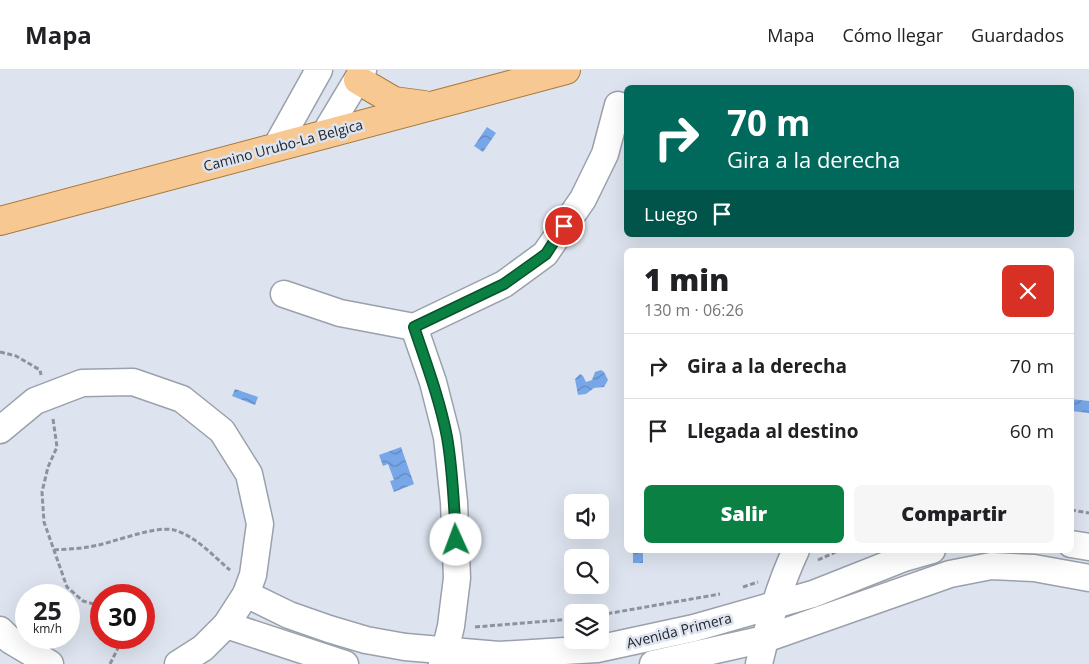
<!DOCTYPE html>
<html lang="es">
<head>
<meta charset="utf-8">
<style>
	body { margin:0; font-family:"Open Sans",sans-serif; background:#f6f6f6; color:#202124; height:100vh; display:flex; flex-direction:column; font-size:19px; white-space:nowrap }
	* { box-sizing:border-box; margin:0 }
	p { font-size:16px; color:#757577 }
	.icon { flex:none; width:28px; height:28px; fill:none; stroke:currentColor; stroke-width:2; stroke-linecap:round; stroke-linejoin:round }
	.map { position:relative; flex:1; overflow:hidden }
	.side { position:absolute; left:624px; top:178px; width:450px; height:305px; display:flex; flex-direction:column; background:#fff; border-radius:8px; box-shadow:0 5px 20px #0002 }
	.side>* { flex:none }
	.guide { position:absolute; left:624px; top:15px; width:450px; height:152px; border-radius:8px; box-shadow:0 5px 20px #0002; background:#00695c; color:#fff; overflow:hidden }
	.buttons { position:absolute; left:564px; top:424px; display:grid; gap:10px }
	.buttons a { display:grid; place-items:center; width:45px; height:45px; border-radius:8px; background:#fff; box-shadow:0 5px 20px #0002; font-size:25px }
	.speed { position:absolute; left:15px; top:514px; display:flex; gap:10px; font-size:25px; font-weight:700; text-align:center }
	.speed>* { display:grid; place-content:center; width:65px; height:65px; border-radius:50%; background:#fff; box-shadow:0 5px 20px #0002; line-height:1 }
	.speed small { font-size:12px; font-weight:400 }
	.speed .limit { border:8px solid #d22; background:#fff; color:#111 }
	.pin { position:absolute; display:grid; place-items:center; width:42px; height:42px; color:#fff; margin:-21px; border:2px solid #fff; border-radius:50%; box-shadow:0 1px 5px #0007 }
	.me { position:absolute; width:55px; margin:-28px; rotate:358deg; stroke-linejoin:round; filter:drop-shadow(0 0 4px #0008) }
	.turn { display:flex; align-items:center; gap:18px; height:105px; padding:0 20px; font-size:22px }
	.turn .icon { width:65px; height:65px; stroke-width:2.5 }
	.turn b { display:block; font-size:35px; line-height:42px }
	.then { display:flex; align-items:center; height:48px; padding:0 20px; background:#0003; gap:10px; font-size:19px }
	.round { display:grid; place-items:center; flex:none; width:52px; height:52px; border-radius:8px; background:#f6f6f6 }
	.head { display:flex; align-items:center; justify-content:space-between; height:85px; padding:0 20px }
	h1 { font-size:30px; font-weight:800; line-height:38px }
	.primary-button { display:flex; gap:10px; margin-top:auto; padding:10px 20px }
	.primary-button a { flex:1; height:58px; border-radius:8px; background:#0b8043; color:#fff; font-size:20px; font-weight:800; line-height:58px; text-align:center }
	.primary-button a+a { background:#f6f6f6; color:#202124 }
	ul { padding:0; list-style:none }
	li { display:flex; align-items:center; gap:15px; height:65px; padding:0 20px; border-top:1px solid #e0e0e0 }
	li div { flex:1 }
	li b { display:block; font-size:19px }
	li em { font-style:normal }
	header { display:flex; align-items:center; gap:30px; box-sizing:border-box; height:70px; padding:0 25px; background:#fff; border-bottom:1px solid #e0e0e0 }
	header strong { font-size:24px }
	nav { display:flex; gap:28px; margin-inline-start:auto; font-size:18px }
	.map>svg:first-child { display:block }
</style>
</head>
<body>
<header>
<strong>Mapa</strong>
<nav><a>Mapa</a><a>Cómo llegar</a><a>Guardados</a></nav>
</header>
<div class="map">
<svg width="1089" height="594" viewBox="0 0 1089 594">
	<defs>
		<pattern id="water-waves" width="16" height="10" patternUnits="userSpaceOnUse" patternTransform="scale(1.25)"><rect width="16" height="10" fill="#77a7e8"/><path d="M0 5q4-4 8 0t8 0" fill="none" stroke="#6188bc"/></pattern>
	</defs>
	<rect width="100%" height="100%" fill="#dde4ef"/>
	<g fill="url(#water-waves)">
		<path d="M487,57L496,63L483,82L474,76Z"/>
		<path d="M601,300L604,302L608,310L604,317L594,318L586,324L578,325L575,309L580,304L583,306L586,312L592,310L595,302Z"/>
		<path d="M235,319L258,327L255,335L232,326Z"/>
		<path d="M1071,329L1089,331V343L1071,341Z"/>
		<path d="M401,377L414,414L394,422L390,411L394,410L388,394L383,396L379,385Z"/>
		<rect x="633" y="480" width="10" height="13"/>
	</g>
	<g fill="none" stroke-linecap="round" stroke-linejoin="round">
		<defs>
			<g id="minor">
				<path d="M324,65L363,0"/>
				<path d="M276,77L319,0"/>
				<path d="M284,224L340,243L414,257L504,214L545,184L583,129L605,84L618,35"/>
				<path d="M414,257L433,312L447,367L454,432L457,508L451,556L442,594"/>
				<path d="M0,360L35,331L82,313L133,312L182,329L222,361L249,404L260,454L253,505L246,524L226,555L203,578L178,594"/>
				<path d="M1071,474L1089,477"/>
				<path d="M246,524L289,545L329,559L366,570L405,577L499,585L597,579L694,558L813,524L904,488L932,480"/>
				<path d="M226,555L345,594"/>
				<path d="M0,560L10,570L50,594"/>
				<path d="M653,594L765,569L950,504L991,496L1034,498L1089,508"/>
				<path d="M759,594C768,555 779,516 796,480"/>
			</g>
			<g id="major">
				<path d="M358,10L394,31L424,35"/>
				<path d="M0,151L566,0"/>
			</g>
		</defs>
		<use href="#minor" stroke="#9aa1ab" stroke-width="29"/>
		<use href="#major" stroke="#a9783d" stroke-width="30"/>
		<g stroke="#8e939b" stroke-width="3" stroke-dasharray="5 2.5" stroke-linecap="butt">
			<path d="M0,282L16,286L40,300L41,305"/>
			<path d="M53,349L57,377L48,397L42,422L44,452L67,517L83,531L101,536"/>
			<path d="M1071,440L1089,443"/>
			<path d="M54,480C65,479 77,479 88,477C111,474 154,455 174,460C196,466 213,486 230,500"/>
			<path d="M818,490L840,480"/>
			<path d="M743,517L758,512"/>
			<path d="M600,545L720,524"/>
			<path d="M475,557L572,549"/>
			<path d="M110,594L122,570V568"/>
		</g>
		<use href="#minor" stroke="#fff" stroke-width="26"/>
		<use href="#major" stroke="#f7c891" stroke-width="28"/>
	</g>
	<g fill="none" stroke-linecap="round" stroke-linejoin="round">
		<defs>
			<path id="route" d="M456,470C454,436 453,401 447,367C440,330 426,293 414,257L504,214L546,184L564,156"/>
		</defs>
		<use href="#route" stroke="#07532c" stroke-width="12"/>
		<use href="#route" stroke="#0b8043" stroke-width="9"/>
	</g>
	<g text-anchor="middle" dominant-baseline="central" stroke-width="5" stroke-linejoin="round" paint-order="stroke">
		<g font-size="14" fill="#222529" stroke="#dde4ef">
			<text transform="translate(283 75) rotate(-15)">Camino Urubo-La Belgica</text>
			<text transform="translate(679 560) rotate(-14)">Avenida Primera</text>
		</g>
	</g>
</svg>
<div class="buttons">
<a><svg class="icon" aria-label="sound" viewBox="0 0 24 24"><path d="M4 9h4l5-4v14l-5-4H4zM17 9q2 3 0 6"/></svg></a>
<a><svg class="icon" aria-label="search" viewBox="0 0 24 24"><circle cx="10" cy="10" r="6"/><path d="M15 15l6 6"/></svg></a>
<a><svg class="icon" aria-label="layers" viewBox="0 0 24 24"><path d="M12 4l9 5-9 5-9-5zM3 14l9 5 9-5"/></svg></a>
</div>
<div class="speed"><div>25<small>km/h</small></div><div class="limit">30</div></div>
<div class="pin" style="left:564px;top:156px;background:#d93025"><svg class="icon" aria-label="arrive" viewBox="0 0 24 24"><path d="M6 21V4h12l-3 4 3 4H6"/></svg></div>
<svg class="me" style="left:456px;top:470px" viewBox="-20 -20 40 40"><circle r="19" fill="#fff"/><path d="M0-13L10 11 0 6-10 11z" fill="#0b8043"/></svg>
<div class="guide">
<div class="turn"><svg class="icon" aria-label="right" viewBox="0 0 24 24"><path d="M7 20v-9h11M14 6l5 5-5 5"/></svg><div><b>70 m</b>Gira a la derecha</div></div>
<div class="then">Luego<svg class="icon" aria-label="arrive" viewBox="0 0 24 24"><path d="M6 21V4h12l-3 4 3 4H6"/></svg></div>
</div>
<section class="side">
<div class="head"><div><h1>1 min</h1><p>130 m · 06:26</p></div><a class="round" style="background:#d93025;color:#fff"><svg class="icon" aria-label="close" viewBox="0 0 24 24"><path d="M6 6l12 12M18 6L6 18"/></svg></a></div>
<ul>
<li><svg class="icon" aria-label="right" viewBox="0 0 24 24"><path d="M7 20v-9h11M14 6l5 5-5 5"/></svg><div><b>Gira a la derecha</b></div><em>70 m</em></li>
<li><svg class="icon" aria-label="arrive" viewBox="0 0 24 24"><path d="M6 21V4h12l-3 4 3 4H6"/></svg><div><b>Llegada al destino</b></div><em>60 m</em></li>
</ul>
<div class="primary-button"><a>Salir</a><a>Compartir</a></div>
</section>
</div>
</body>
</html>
